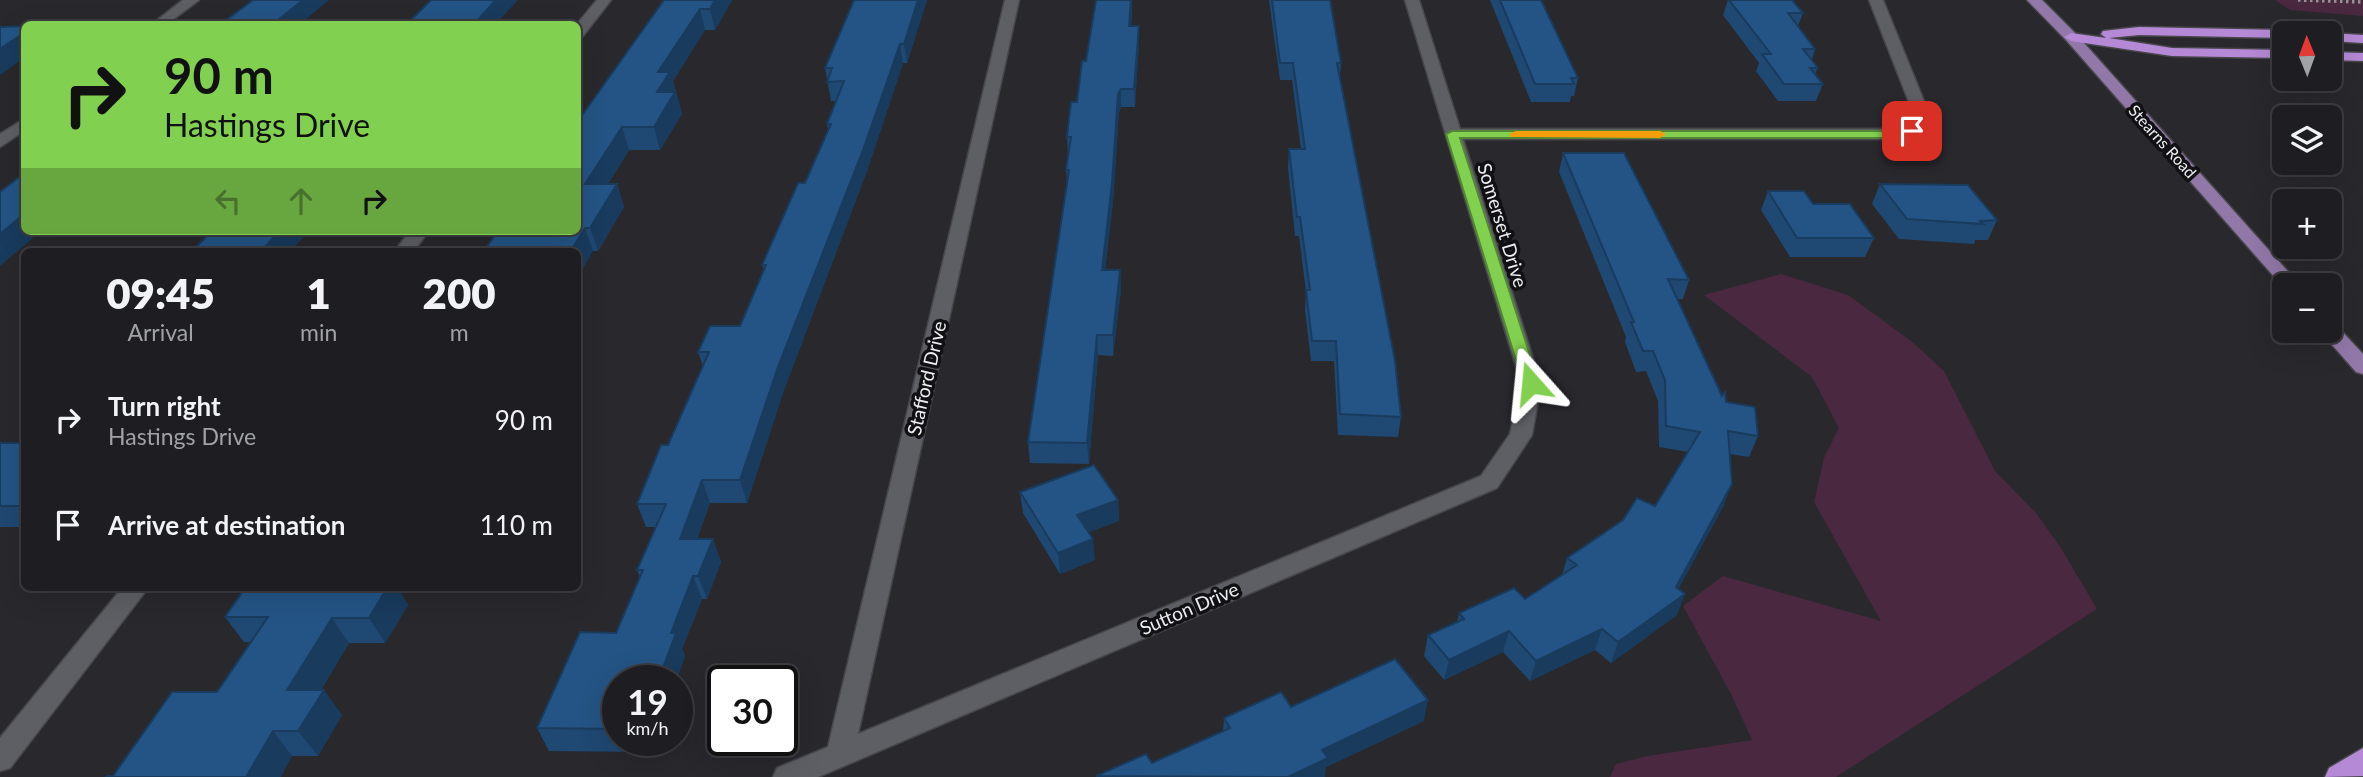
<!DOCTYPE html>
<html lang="en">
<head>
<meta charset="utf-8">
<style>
	body { margin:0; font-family:Lato,sans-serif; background:#26272a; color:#f1f3f6; height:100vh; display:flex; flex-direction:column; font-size:26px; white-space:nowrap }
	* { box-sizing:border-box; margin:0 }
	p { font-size:23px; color:#a1a2a5 }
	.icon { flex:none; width:38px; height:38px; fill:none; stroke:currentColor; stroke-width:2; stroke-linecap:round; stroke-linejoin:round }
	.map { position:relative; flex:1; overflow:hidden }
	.sheet { position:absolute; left:21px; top:248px; width:560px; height:343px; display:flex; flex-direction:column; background:#1e1e22; border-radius:10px; box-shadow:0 7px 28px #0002,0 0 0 2px #3c3c40 }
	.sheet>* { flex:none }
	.hud { position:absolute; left:21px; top:21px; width:560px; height:214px; border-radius:10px; box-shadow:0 7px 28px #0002,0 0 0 2px #3c3c40; background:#82d04f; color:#111; overflow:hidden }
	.needle { width:46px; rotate:359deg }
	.tools { position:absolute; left:2272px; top:21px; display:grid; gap:14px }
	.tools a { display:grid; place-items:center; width:70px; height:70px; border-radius:10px; background:#1e1e22; box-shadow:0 7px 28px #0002,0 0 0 2px #3c3c40; font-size:35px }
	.speed { position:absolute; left:602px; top:665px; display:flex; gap:14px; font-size:35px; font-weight:700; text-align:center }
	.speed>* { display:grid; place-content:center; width:91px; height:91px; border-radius:50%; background:#1e1e22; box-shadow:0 7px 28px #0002,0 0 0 2px #3c3c40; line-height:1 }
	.speed small { font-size:18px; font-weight:400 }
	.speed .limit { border:4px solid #111; border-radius:10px; background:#fff; color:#111 }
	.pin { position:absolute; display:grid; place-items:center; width:60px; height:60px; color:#fff; margin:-30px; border-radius:14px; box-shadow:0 4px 10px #0006 }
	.me { position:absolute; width:77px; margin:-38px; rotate:342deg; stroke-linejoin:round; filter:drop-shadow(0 0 5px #0008) }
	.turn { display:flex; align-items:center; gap:24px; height:147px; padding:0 28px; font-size:32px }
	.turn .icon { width:91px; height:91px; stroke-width:2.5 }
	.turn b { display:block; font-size:49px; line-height:60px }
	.lanes { display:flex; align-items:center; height:66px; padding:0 28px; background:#0003; justify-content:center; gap:35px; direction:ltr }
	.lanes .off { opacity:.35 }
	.eta { display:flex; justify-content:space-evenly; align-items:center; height:119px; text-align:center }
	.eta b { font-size:42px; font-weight:800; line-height:49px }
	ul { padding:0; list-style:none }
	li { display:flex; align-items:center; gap:21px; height:105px; padding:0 28px }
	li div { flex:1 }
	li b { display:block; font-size:26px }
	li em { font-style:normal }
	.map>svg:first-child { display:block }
</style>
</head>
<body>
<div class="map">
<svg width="2363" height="777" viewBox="0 0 2363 777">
	<rect width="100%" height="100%" fill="#28282d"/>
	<g fill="#4a2840">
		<path d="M2275,0H2363V16L2290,10Z"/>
		<path d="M1781,274L1848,295L1911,341L1944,371L1995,471L2036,513L2061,548L2097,609L1836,777H1610L1616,764L1648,756L1752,740L1731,694L1683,606L1723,576L1881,621L1814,502L1824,458L1839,428L1812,377L1704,295Z"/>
	</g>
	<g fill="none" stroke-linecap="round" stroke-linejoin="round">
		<defs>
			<g id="minor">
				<path d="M183,0H199L167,24H152Z"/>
				<path d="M597,0H611L583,36L578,37L577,24Z"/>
				<path d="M1005,0H1019L858,734L1481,476L1510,434L1521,383L1405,0H1419L1460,129H1889L1907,127L1916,120L1869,0H1883L1932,121L1918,134L1889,139H1463L1541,383L1532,435L1497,488L818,777H773L777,768L828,747Z"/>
				<path d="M24,119V131L0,147V134Z"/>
				<path d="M410,231H429L413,252H394Z"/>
				<path d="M122,588H148L10,768L0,771V738Z"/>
			</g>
			<g id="primary">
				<path d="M2027,0H2042L2076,34L2300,285H2284V288L2066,40Z"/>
				<path d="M2329,323L2336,325L2363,354V374L2356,372L2320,331H2329Z"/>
			</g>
			<g id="motorway">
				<path d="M2139,27L2284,30L2291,33H2284V38L2139,35L2109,38L2172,48L2284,50V58L2172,56L2071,41L2064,37L2071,33L2106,38L2101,34L2103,31Z"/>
				<path d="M2327,33H2329L2363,35V43L2329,41V33Z"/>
				<path d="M2329,52L2363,53V61L2329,60Z"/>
				<path d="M2363,748V776L2325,777L2329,768Z"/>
			</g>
		</defs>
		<use href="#minor" stroke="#46464b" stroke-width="3"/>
		<use href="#primary" stroke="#46464b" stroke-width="3"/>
		<use href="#motorway" stroke="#46464b" stroke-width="3"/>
		<path stroke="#939397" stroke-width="3.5" stroke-dasharray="2.5 3.5" stroke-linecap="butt" d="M2298,0L2363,2"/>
		<use href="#minor" fill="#5e5f65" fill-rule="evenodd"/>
		<use href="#primary" fill="#9278a9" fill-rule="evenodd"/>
		<use href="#motorway" fill="#b589d6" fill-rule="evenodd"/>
	</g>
	<g fill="#1f4872">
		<path d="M664,0H732L715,30H705L673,81L682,114L660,150H629L608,184H617L624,207L598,251L483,252Z"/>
		<path d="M854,0H927L907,63H903L867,171L784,390L747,503H710L697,539H713L721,562L707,599H702L682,649L685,656L676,681H618V740H655L650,752L549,751L537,728L616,633L640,577L637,570L656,527H646L637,504L668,445L703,366L698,352L740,326L764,270L762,265L805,183L828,129L827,124L836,101H831L825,68Z"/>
		<path d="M1269,0H1330L1341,63L1340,75L1401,417L1398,437L1338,435L1334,361H1311L1305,310L1306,292L1299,236H1295L1288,168L1289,149H1301L1292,80H1280Z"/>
		<path d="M1490,0H1541L1578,78L1574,96H1571L1570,102H1531Z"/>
		<path d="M1728,0H1792L1803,13L1798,26L1815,49L1812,60L1818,68L1815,74L1823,84L1816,101H1778L1756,71L1759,63L1723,15Z"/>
		<path d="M1132,9L1131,26H1139V43L1135,107H1121L1119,112L1113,202L1105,270H1120L1121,290L1113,356L1098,355L1089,464L1030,463L1028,442L1067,180L1066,170L1068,155L1067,137L1086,61Z"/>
		<path d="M1563,153L1689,280L1683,299H1677L1726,402L1758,436L1749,457L1730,454L1724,505L1678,589L1677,615L1611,663L1595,650L1530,681L1503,652L1444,680L1424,656L1428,635L1457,622L1459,613L1525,599L1562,575L1567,558L1655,506L1688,452L1659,447L1658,401L1646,371L1636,372L1625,342L1626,337L1559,172Z"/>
		<path d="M1880,184L1997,220L1988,240H1975L1974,244L1899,239L1872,204Z"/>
		<path d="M1768,191L1813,204L1874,238L1865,257H1790L1761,210Z"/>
		<path d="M24,440V527H0V443H21Z"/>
		<path d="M1020,492L1118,500L1119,521L1089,532L1095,560L1060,574L1023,513Z"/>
		<path d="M245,588H398L408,605L385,643H349L321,690L342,715L318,756H292L113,776L217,692L251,642H244L225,617Z"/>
		<path d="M1291,707L1424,721L1326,767L1152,763L1223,731L1224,718Z"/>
	</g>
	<g fill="#193b5d">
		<path d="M303,0H329L300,24H273Z"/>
		<path d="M496,0H518L496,24H474Z"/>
		<path d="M715,0H732L715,30L710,9Z"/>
		<path d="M918,0H927L907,63L904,44Z"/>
		<path d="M1131,0H1132V9L1129,43V26Z"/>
		<path d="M700,9L705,30L673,81L682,114L660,150L654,127L657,92L658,72Z"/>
		<path d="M1139,26V43L1135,107L1134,89Z"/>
		<path d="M24,33V58L0,75V49Z"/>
		<path d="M900,44L903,63L867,171L784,390L747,503L740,480L778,367Z"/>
		<path d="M1121,89V107L1119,112L1113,202L1103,290L1102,270L1118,94Z"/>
		<path d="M622,127L629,150L593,207L585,184Z"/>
		<path d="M617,184L624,207L598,251L590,228Z"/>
		<path d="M24,214V231H41L0,266V234Z"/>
		<path d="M585,228L593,251L578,278V252H570Z"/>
		<path d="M280,231H309L290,252H260Z"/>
		<path d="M1120,270L1121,290L1113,356V335Z"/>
		<path d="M1097,335L1098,355L1089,464L1087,443Z"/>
		<path d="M702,480L710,503L688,562L680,539Z"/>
		<path d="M1732,484L1724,505L1670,605L1685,594L1677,615L1611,663L1618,642L1676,587Z"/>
		<path d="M1118,500L1119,521L1079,536L1077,515Z"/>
		<path d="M713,539L721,562L707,599L698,576Z"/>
		<path d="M1093,539L1095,560L1060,574L1058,553Z"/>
		<path d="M693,576L702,599L682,649L685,656L676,681H658L671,633Z"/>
		<path d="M369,588H398L408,605L385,643L369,618Z"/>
		<path d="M332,618L349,643L306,715L287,690Z"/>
		<path d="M1602,629L1595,650L1530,681L1536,661Z"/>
		<path d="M1509,631L1503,652L1444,680L1449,660Z"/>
		<path d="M324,690L342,715L318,756L298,731Z"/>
		<path d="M1428,700L1424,721L1326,767L1325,777H1288L1322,750Z"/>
		<path d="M273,731L292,756L281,777H246Z"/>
		<path d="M645,740H655L650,752Z"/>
	</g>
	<g fill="#245485" stroke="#193b5d" stroke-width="2">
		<path d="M253,0H303L273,24H221Z"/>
		<path d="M431,0H496L474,24H407Z"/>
		<path d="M664,0H715L710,9H700L658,72H670L657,92H675L654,127H622L585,184H617L590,228H585L570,252H483L498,231H578V121Z"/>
		<path d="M854,0H918L904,44H900L863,150L778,367L740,480H702L680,539H713L698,576H693L671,633H676L658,681H618V729L537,728L580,632L616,633L643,570H637L666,504H637L661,445H668L709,352H698L710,326H740L766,265H762L798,183H805L831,124H827L844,81L827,82L832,68H825Z"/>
		<path d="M1096,0H1131L1129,26H1139L1134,89H1121L1118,94L1112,183L1102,270H1120L1113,335H1097L1087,443L1028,442L1069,170H1066L1071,137H1067L1071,102H1077L1082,61H1086Z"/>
		<path d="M1272,0H1330L1341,63H1337L1395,361L1401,417L1340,414L1336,341H1312L1306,290H1310L1300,217H1297L1289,149H1305L1293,63H1280Z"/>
		<path d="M1500,0H1541L1578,78H1571L1574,84H1535Z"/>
		<path d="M1729,0H1792L1803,13H1788L1815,49H1803L1818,68H1810L1823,84H1784L1762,54H1771Z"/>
		<path d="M24,26V33L0,49V27Z"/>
		<path d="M1563,153H1624L1689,280L1668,279L1722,396L1725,392L1726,402L1755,407L1758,436L1728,431L1732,484L1676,587L1685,594L1618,642L1602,629L1536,661L1509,631L1449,660L1428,635L1464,619L1459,613L1514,588L1525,599L1577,565L1567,558L1623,520L1637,498L1655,506L1700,432L1666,426L1665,380L1653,351H1643L1631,322H1634Z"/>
		<path d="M24,173V214L0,234V192Z"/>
		<path d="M1880,184L1968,185L1997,220L1980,221L1983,224L1907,219Z"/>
		<path d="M1768,191H1804L1813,204H1850L1874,238H1797Z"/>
		<path d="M212,231H280L260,252H191Z"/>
		<path d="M24,440V502L21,506H0V443H21Z"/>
		<path d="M1094,465L1118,500L1077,515L1093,539L1058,553L1020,492Z"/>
		<path d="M245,588H387L369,618H332L287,690H324L298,731H273L246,777H106L107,776H113L172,692H217L268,617H225Z"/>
		<path d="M1395,659L1428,700L1322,750L1328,758L1288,777L1096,776L1146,754L1152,763L1230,728L1224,718L1281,692L1291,707Z"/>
	</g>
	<path fill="#82d04f" stroke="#548733" stroke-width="2" d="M1912,128L1919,131L1917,134L1889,138H1460L1539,383L1531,388L1523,383L1446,134L1452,131H1889Z"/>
	<path fill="#f59e0b" d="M1516,131H1660L1666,134L1660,138L1511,137L1509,134Z"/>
	<g text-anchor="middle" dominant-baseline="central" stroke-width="7" stroke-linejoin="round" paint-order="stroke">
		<g font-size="16" fill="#edeef1" stroke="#111113">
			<text transform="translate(2163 141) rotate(48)">Stearns Road</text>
		</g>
		<g font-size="19" fill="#edeef1" stroke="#111113">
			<text transform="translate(1503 225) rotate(73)">Somerset Drive</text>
			<text transform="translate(926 378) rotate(-77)">Stafford Drive</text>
			<text transform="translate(1189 608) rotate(-23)">Sutton Drive</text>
		</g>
	</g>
</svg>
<div class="tools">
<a><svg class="needle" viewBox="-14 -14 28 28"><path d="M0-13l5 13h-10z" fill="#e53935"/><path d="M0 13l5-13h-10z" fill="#a1a2a5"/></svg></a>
<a><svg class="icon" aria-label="layers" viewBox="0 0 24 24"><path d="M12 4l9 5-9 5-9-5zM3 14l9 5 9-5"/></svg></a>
<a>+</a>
<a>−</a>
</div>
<div class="speed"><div>19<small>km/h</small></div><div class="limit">30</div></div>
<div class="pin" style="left:1912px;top:131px;background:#d93025"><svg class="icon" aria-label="arrive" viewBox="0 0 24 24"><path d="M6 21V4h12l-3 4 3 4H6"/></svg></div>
<svg class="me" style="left:1531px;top:383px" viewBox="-20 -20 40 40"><path d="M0-17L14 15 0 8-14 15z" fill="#82d04f" stroke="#fff" stroke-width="4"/></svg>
<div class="hud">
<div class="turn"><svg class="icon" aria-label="right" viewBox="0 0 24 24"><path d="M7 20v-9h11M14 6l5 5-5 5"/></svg><div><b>90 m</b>Hastings Drive</div></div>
<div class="lanes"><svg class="icon off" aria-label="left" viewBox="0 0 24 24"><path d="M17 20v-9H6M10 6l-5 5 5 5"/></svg><svg class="icon off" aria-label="ahead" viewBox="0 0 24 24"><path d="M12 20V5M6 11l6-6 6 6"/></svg><svg class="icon" aria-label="right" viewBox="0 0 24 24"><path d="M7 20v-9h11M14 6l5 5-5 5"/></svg></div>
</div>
<section class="sheet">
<div class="eta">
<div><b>09:45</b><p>Arrival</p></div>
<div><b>1</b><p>min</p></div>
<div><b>200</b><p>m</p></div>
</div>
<ul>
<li><svg class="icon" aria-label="right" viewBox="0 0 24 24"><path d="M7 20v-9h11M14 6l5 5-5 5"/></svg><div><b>Turn right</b><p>Hastings Drive</p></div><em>90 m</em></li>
<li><svg class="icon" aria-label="arrive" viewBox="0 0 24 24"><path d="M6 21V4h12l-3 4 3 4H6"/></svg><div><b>Arrive at destination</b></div><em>110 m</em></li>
</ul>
</section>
</div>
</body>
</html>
